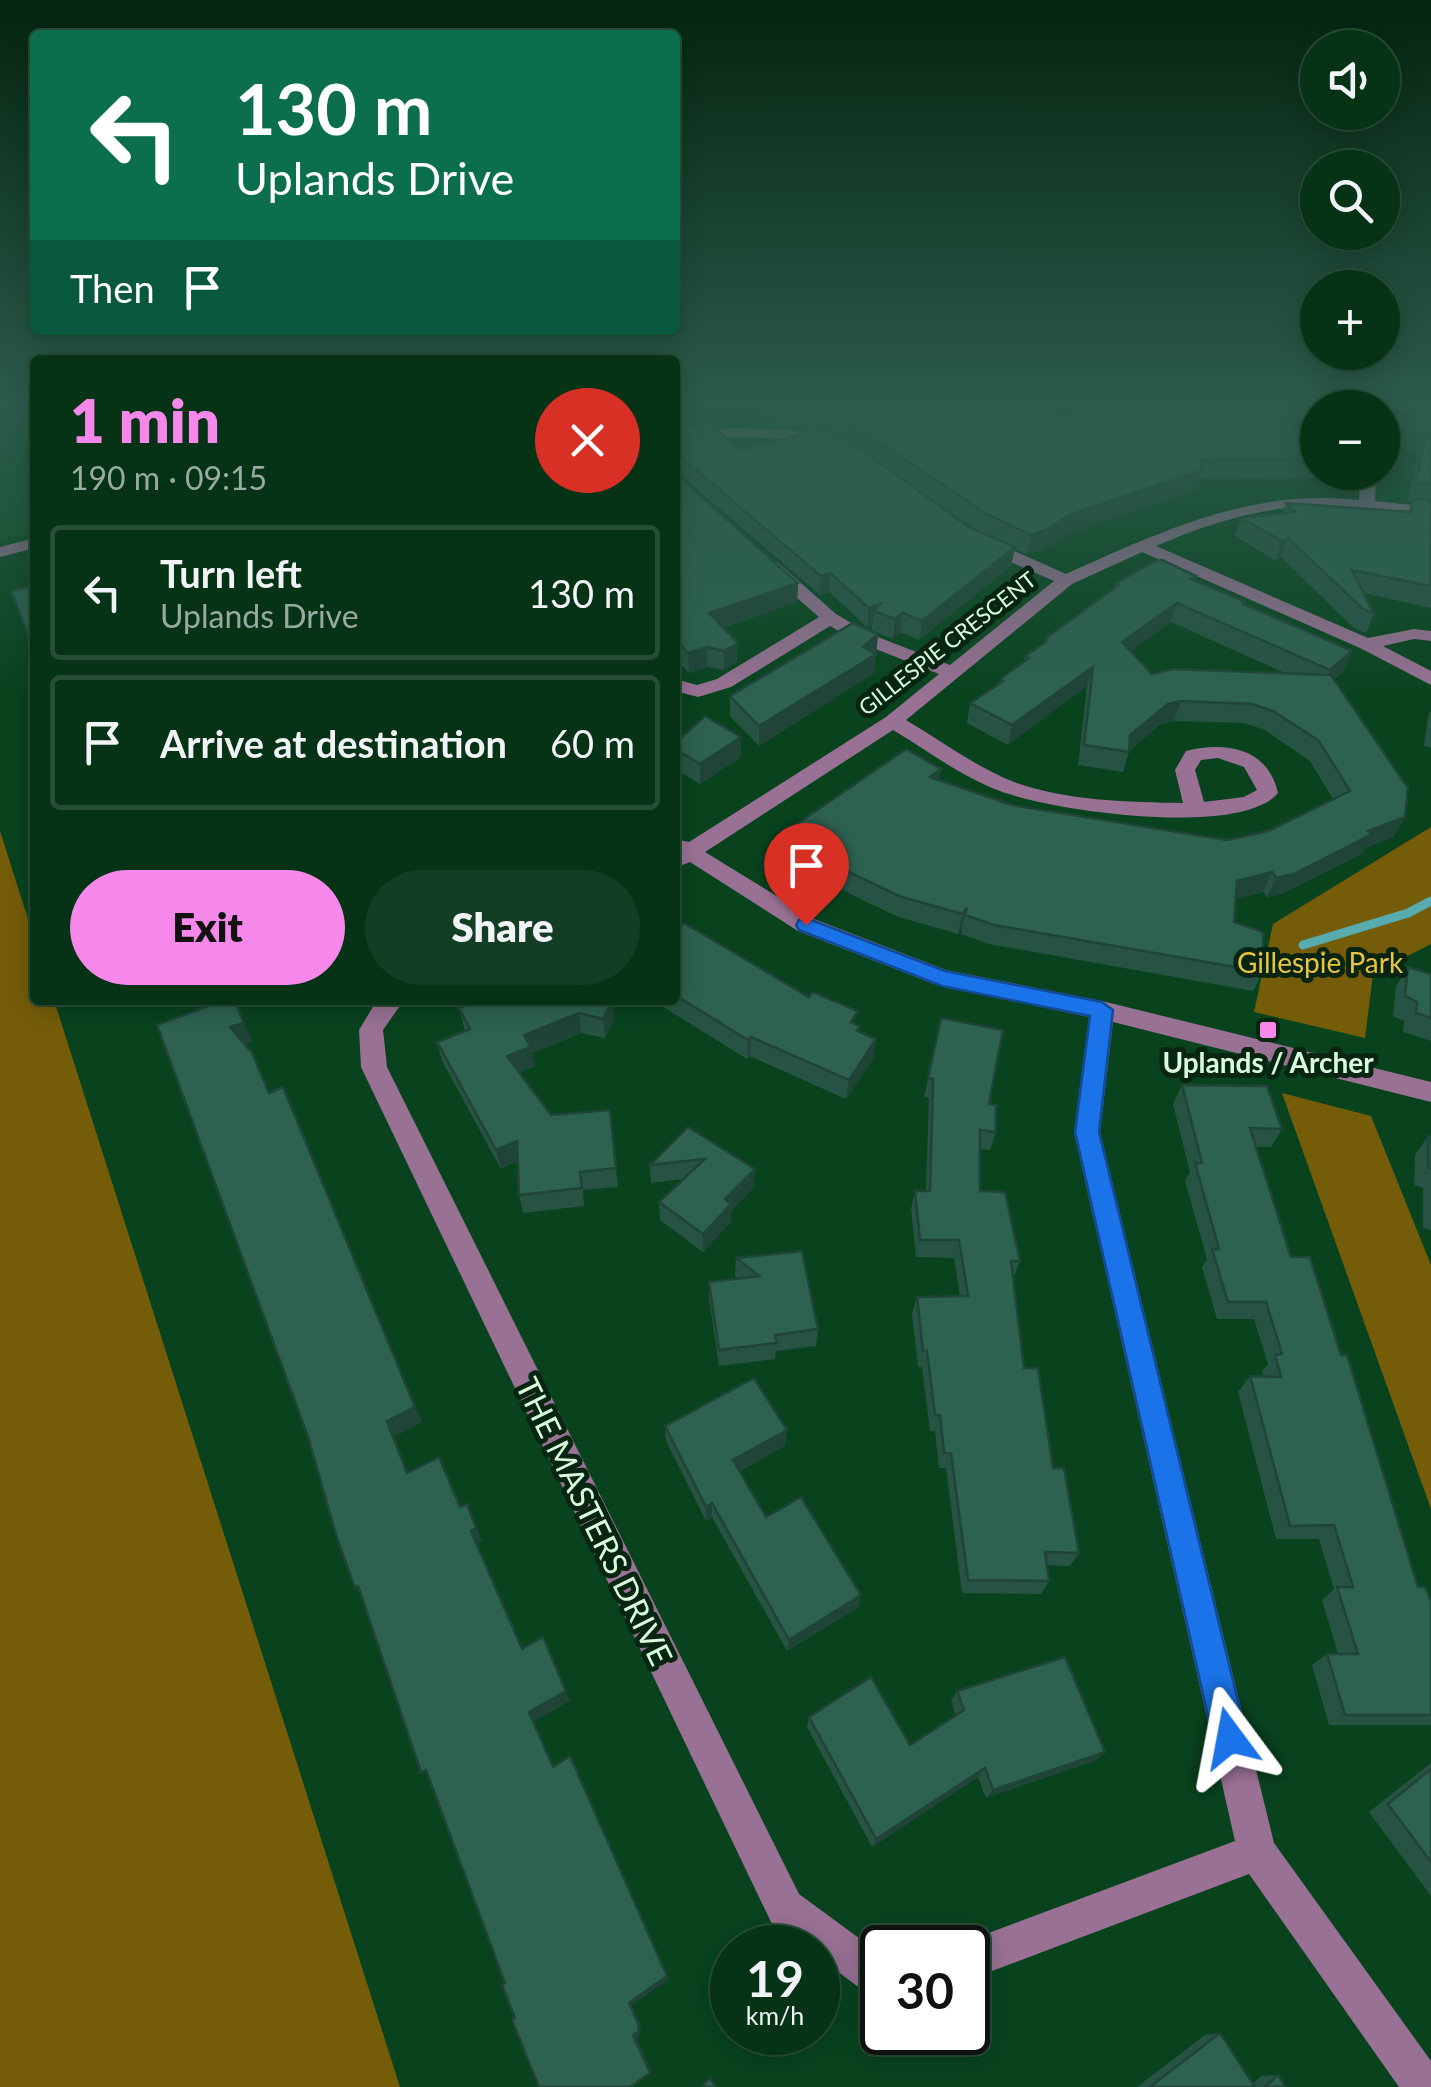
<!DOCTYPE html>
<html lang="en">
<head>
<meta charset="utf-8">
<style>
	body { margin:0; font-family:Lato,sans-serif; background:#143e23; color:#f1f3f6; height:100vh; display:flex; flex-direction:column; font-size:38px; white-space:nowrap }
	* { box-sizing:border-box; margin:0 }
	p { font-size:32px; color:#98aaa1 }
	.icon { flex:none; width:55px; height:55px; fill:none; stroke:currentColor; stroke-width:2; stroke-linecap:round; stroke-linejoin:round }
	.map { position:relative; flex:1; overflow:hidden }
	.sheet { position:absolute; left:30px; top:355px; width:650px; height:650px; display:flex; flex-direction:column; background:#063216; border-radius:10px; box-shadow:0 5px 25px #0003,0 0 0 2px #274d35 }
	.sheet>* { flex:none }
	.guide { position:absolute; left:30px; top:30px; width:650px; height:305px; border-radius:10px; box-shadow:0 5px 25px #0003,0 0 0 2px #274d35; background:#0b6e4f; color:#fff; overflow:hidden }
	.tools { position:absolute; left:1300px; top:30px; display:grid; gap:20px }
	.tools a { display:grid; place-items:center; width:100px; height:100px; border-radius:50%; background:#063216; box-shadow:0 5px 25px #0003,0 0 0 2px #274d35; font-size:50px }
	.speed { position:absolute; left:710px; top:1925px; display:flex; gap:20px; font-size:50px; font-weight:700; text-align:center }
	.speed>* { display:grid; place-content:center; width:130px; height:130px; border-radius:50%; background:#063216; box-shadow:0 5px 25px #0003,0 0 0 2px #274d35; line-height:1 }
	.speed small { font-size:25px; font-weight:400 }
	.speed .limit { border:5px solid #111; border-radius:15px; background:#fff; color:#111 }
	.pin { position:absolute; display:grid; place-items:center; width:85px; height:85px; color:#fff; margin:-102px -42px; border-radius:50% 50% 50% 0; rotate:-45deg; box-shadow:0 0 10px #0007 }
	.pin .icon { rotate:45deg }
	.me { position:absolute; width:110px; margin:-55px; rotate:347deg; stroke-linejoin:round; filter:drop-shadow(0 0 8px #0008) }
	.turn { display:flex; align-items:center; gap:35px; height:210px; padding:0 40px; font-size:45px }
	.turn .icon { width:130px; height:130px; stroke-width:2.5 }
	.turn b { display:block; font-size:70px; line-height:85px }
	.then { display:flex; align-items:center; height:95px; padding:0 40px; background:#0003; gap:20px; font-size:38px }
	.round { display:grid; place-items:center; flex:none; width:105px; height:105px; border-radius:52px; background:#143e23 }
	.headline { display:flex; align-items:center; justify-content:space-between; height:170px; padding:0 40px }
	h1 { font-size:60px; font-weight:800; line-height:75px; color:#f688ec }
	.primary-button { display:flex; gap:20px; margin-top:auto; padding:20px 40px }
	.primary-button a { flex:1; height:115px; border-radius:60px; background:#f688ec; color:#111; font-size:40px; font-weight:800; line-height:115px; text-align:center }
	.primary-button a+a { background:#143e23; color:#f1f3f6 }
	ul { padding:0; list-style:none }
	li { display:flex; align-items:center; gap:30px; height:135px; margin:0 20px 15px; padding:0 20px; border:5px solid #274d35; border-radius:10px }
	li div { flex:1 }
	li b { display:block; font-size:38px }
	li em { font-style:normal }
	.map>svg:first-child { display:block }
</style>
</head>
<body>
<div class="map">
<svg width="1431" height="2087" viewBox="0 0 1431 2087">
	<rect width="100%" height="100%" fill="#08431e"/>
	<path fill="#0f5027" d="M0,405H35V532L0,540Z"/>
	<g fill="#745c09">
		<path d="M1431,827V944L1373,974L1365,1038L1254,1012L1273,924Z"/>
		<path d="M0,831L35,941V1000H54L400,2087H0Z"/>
		<path d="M1282,1093L1371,1116L1431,1265V1509Z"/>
	</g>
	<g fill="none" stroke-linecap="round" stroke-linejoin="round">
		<path stroke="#58acaf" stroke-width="9" d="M1303,945L1408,913L1431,901"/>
		<g fill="#997194" fill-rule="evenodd">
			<path d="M1014,405C1030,405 1038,415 1053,415C1071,416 1083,405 1101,405C1077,429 1036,432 1014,405Z"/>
			<path d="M1374,405L1431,408V416Z"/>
			<path d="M733,428L792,430L836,444L829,448C777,434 729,436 675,441V433Z"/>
			<path d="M1360,472H1376L1375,501L1431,507V517C1398,513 1364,507 1330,506C1271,504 1210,522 1156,546L1368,638L1414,629L1431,631V641L1414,639L1383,646L1431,671V685L1360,648L1142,552L1072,584L906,720C941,741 976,767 1014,782C1066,801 1128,802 1183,803L1175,770L1186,751C1226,741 1268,748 1278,793C1240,838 1052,811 1000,791C962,777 928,751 893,730L705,852L814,919L946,970L1102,1001L1431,1082V1102L1113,1022L1100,1132L1274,1843L1431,2061V2087H1399L1249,1874L968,1980V1948L954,1946L1235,1841L1074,1132L1089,1017L934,984L798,931L690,862L675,868V839L689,842L886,717L939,674L858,642L830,626L731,687L698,697L675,691V679L697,685L717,679L819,617L765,570V562H777L836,614L870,634L950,665L1054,581L978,548V540H990L1066,574C1162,531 1251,488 1359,500ZM1218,758L1244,767L1257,790L1244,797L1204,802L1195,770L1201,760Z"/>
			<path d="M35,538V548L0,557V547Z"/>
			<path d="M377,1000H404L383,1030L387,1067L799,1894L882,1955V2000L868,1994L818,1957V1948H805L771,1922L361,1067L359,1030Z"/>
		</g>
	</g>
	<g fill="#275345" fill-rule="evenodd">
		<path d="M675,405L695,406V424H693L741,450L798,435L799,427L770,423L747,405H999L1014,413L1052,417L1318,408V472H1330L1327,478L1199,479L1196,491L1067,534L1044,549L1027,554L1015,549L1011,566L919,640L900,632L893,639L872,631V625L867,627L829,592L820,595L675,470ZM883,465L981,533L968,527Z"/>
		<path d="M1413,405H1431V608L1364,593L1374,614L1366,633L1354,628L1281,557L1275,560L1235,536L1241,518L1282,514L1286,503L1408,512L1412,501H1408L1418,452L1405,449L1409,416Z"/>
		<path d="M35,450V465H31L28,456Z"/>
		<path d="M675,474L798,583L797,602L723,628L737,662L724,670L707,667L689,673L675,658Z"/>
		<path d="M1195,581L1246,602L1245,605L1344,671L1334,679L1394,837L1365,848L1362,854L1284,893L1267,897L1263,892L1236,899L1234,922L1263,972L1253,991L989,944L961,934L962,928L958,934L896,916L824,881L788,858V851L786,850L788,830L941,769L939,781L1012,805L1227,840L1268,831L1333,799L1310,761L1265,730L1244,723L1174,721L1161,724L1129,751L1123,772L1078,765L1087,686L1008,745L967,723L970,703L998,684L1000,679L1024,661L1025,656L1044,643L1046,638L1114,589L1115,584ZM1171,622L1285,673L1152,674L1131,651Z"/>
		<path d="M878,634L874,673L759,746L730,716V696Z"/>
		<path d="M1431,710V748L1424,746L1428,716Z"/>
		<path d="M675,734L680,739L741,757L700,784L675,769Z"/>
		<path d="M675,931L856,1025L860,1032L876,1039L873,1059L846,1099L750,1056L747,1059L652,1000H675Z"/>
		<path d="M1408,967L1431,974V1041L1403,1032L1404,1021L1393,1016L1396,986Z"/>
		<path d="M480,1000L614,1019L605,1038L581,1033L532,1053L535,1066L519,1072L551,1115L610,1110L618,1187L583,1190L584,1206L523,1213L519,1195L518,1161L501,1169L442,1061L437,1042L465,1031L459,1008Z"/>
		<path d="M941,1018L989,1104L996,1132L990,1150L980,1149V1191L1020,1261L1013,1279L1024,1368L1079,1553L1070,1566L1047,1565L1049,1581L1041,1594L962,1593L946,1468H939L935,1431H930L922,1367H918L912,1314L917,1297L960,1296L954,1258L916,1257L911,1209L915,1191H926L929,1098L924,1097Z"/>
		<path d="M1182,1085L1282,1129L1271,1147H1256L1291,1257L1341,1355L1418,1587L1431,1601V1725H1329L1312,1665L1327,1654H1338L1322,1600L1334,1589L1319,1539H1276L1238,1392L1250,1376L1264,1377L1262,1372L1268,1364L1254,1319H1217L1202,1267L1207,1259L1185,1181L1190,1172L1173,1104Z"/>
		<path d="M688,1127L754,1187L731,1211V1222L703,1252L660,1220L659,1202L683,1179L651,1183L650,1165Z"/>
		<path d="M1428,1136L1431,1137V1230L1423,1228V1188L1414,1185L1415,1155Z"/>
		<path d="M802,1251L818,1329L816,1346L776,1351L775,1359L719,1366L709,1299V1282L739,1278L735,1276L736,1258Z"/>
		<path d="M665,1426L787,1430L785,1446L740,1471L766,1517L861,1595L857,1608L787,1651L712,1517L706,1521L666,1441Z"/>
		<path d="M957,1691L1105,1752L1094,1761L986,1798L978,1777L872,1847L807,1727L809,1717L910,1745L956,1715L951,1701Z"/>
		<path d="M1431,1763V1896L1369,1812Z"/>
		<path d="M1220,2033L1253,2084L1261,2076L1278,2075L1286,2087H1137L1205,2035Z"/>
	</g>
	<g fill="#204438">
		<path d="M695,406V424L675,430V412Z"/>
		<path d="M1201,471L1196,491L1067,534L1044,549L1027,554L1031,535L1071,514Z"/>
		<path d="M1288,538L1281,557L1275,560L1282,541Z"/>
		<path d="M1015,547L1011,566L919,640L922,621Z"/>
		<path d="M830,573L829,592L820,595L821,576Z"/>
		<path d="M798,583L797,602L709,632V613Z"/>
		<path d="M1177,603L1171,622L1116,662L1122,642Z"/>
		<path d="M880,604L874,611L872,625L867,627L869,608Z"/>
		<path d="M903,613L900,632L893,639L895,619Z"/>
		<path d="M878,634L874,673L759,746V726Z"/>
		<path d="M738,643L737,662L724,670V651Z"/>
		<path d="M707,647V667L689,673L688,653Z"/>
		<path d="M1352,651L1344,671L1322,690L1330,670Z"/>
		<path d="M1093,667L1087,686L1008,745L1012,725Z"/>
		<path d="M1181,701L1174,721L1161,724L1128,752L1130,735L1168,704Z"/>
		<path d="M741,737V757L700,784V764Z"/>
		<path d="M941,769L938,789L930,777Z"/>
		<path d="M1405,817L1394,837L1365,848L1362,854L1284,893L1267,897L1276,878L1368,831Z"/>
		<path d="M1272,872L1263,892L1229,901L1237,881Z"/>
		<path d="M967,908L962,928L958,934L962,914Z"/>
		<path d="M612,1000L614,1019L605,1038L603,1019Z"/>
		<path d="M579,1013L581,1033L532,1053L535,1066L511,1076L507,1056L524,1035Z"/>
		<path d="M244,1023L253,1042L239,1046L230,1027Z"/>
		<path d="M751,1037L750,1056L747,1059L748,1040Z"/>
		<path d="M876,1039L873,1059L846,1099L849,1080Z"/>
		<path d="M283,1087L422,1422L394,1437L414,1488L387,1421Z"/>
		<path d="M517,1141L521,1159L501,1169L496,1150Z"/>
		<path d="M755,1169L754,1187L731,1211V1222L703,1252V1234L725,1199Z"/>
		<path d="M787,1430L785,1446L733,1475V1460Z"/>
		<path d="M712,1503V1517L706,1521V1507Z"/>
		<path d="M467,1504L482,1541L477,1544L471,1531Z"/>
		<path d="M861,1595L857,1608L787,1651L789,1640Z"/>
		<path d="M566,1691L570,1701L533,1722L529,1712Z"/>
		<path d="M1105,1752L1094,1761L986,1798L993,1790Z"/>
		<path d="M985,1768L978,1777L872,1847L876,1839Z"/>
		<path d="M667,1976L669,1979L631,2006L641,2025V2034L636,2037L652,2073L633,2087H630L633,2035L629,2003Z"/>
	</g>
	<g fill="#2d6150" stroke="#204438" stroke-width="2.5">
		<path d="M675,405H693L695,406L689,407L693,410L675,412Z"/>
		<path d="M772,405H999L1014,413L1052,417L1112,405H1338L1337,408H1318V419L1306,417L1318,435V459L1202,460L1201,471L1071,514L1048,529L1031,535L985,513L859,428L806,409Z"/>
		<path d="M1415,405H1431V484L1416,482L1426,433L1412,431Z"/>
		<path d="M710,425L741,450L807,433L799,427L823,430L863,450L968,527L1015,547L922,621L903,613L895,619L874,611L880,604L869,608L830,573L821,576L675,452V426Z"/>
		<path d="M675,474L798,583L709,613L738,643L724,651L707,647L688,653L675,639Z"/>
		<path d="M1413,499L1431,500V586L1352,570L1374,614L1363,609L1288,538L1282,541L1241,518L1295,512L1286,503L1411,512Z"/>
		<path d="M1162,560L1196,576L1191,579L1246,602L1243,604L1352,651L1330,670L1177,603L1122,642L1152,674L1173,669L1331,675L1408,788L1405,817L1368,831L1372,834L1294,874L1276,878L1272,872L1237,881L1234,922L1263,932V972L994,925L965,915L967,908L962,914L899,896L826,861L789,838L795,834L788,830L906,749L941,769L930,777L1012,805L1227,840L1268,831L1350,791L1319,741L1273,711L1252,704L1181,701L1168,704L1130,735L1129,752L1084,745L1093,667L1012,725L970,703L1003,681L1000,679L1029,658L1025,656L1046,642V638L1119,585L1115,584L1153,562Z"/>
		<path d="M35,585V653L11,591Z"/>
		<path d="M853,623L878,634L863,647L876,654L759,726L730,696Z"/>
		<path d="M705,716L741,737L700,764L675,749V734L680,739Z"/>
		<path d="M684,923L809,997L813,992L858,1011L851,1022L860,1026L857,1031L876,1039L849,1080L751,1037L748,1040L675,995V931Z"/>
		<path d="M1408,967L1431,974V1018L1416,1013L1417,1002L1405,996Z"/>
		<path d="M225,1000H234L244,1023L230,1027L252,1053L269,1093L283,1087L415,1407L387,1421L407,1473L439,1457L460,1507L467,1504L476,1528L471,1531L522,1649L543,1637L566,1691L529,1712L553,1767L570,1756L667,1976L629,2003L638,2023L639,2032L633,2035L650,2073L630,2087H539L512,2020L515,2018L502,1985L505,1983L426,1770L421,1772L358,1586L355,1588L337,1538L308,1437L157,1025Z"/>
		<path d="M480,1000H612L603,1019L579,1013L524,1035L531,1047L507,1056L551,1115L610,1110L616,1168L580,1172L582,1188L519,1195L517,1141L496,1150L437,1042L470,1029L459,1008Z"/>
		<path d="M941,1018L1003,1030L989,1104L996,1105V1132L980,1130V1191L1005,1192L1020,1261H1011L1024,1368H1038L1053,1468H1064L1079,1553L1045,1552L1049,1581L968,1580L951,1453H944L940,1415H935L927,1351H923L917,1297L968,1296L959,1240H920L915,1191H930L933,1079L928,1078Z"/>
		<path d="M1182,1085L1267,1086L1282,1129L1250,1128L1291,1257H1310L1341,1355H1347L1418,1587H1425L1431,1601V1715H1345L1327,1654H1358L1337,1587H1353L1334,1525L1290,1526L1250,1376L1281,1377L1275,1355L1282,1354L1266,1302H1228L1212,1249H1219L1195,1163H1202Z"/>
		<path d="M688,1127L755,1169L725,1199L731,1204L703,1234L659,1202L705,1159L650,1165Z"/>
		<path d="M1428,1136L1431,1137V1168L1428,1167Z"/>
		<path d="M802,1251L818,1329L775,1335L777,1343L719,1350L709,1282L759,1276L736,1258Z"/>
		<path d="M754,1378L787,1430L733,1460L766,1517L801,1497L861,1595L789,1640L712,1503L706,1507L665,1426Z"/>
		<path d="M1065,1657L1105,1752L993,1790L985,1768L876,1839L809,1717L871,1677L910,1745L964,1710L957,1691Z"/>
		<path d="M1431,1769V1862L1388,1804Z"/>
		<path d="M1220,2033L1255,2087H1150Z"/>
		<path d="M1278,2075L1286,2087H1265Z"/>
		<path d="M710,2078L716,2087H702Z"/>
	</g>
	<linearGradient id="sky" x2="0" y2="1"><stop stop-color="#042510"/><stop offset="0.58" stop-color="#2c5b4c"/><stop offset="1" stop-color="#2c5b4c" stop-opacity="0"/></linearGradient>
	<rect width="1431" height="697" fill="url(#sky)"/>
	<path fill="#1a73e8" stroke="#114b97" stroke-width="2.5" d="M806,918L945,971L1102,1002L1113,1010L1099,1132L1247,1738L1242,1750L1230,1755L1218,1750L1213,1738L1075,1132L1090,1016L942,986L799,930L796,925L799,920Z"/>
	<rect fill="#f688ec" stroke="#072510" stroke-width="4" x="1258" y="1020" width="20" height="20" rx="5"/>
	<g text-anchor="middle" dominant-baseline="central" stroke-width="10" stroke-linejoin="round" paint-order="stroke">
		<g font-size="22" fill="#d9fcdf" stroke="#072510">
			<text transform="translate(947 643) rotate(-38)">GILLESPIE CRESCENT</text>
		</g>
		<g font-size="28" fill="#ebc241" stroke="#072510">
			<text x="1320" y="962">Gillespie Park</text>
		</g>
		<g font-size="28" font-weight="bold" fill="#d9fcdf" stroke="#072510">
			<text x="1268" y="1062">Uplands / Archer</text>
		</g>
		<g font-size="32" fill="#d9fcdf" stroke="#072510">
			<text transform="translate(595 1521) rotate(64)">THE MASTERS DRIVE</text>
		</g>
	</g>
</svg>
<div class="tools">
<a><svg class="icon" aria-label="sound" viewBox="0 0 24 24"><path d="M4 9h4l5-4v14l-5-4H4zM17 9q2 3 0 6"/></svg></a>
<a><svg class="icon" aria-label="search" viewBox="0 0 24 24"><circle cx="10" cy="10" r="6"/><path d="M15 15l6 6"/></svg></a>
<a>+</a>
<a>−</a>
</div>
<div class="speed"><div>19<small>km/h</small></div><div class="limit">30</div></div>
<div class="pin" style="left:806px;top:925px;background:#d93025"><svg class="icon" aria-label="arrive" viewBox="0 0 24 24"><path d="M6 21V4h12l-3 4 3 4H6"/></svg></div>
<svg class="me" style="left:1230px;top:1738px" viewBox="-20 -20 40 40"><path d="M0-17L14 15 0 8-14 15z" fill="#1a73e8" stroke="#fff" stroke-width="4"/></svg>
<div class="guide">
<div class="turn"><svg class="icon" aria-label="left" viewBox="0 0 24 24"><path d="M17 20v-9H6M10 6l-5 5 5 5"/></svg><div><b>130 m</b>Uplands Drive</div></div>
<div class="then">Then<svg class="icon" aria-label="arrive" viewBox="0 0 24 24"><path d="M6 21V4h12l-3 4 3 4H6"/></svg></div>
</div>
<section class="sheet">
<div class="headline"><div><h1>1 min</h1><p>190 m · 09:15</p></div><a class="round" style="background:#d93025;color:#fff"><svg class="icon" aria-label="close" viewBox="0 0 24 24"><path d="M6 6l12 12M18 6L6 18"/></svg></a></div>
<ul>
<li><svg class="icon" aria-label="left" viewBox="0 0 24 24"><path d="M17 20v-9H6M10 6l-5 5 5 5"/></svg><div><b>Turn left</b><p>Uplands Drive</p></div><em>130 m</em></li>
<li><svg class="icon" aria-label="arrive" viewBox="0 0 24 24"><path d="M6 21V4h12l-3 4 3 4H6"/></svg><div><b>Arrive at destination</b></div><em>60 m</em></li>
</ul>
<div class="primary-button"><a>Exit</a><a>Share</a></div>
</section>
</div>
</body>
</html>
